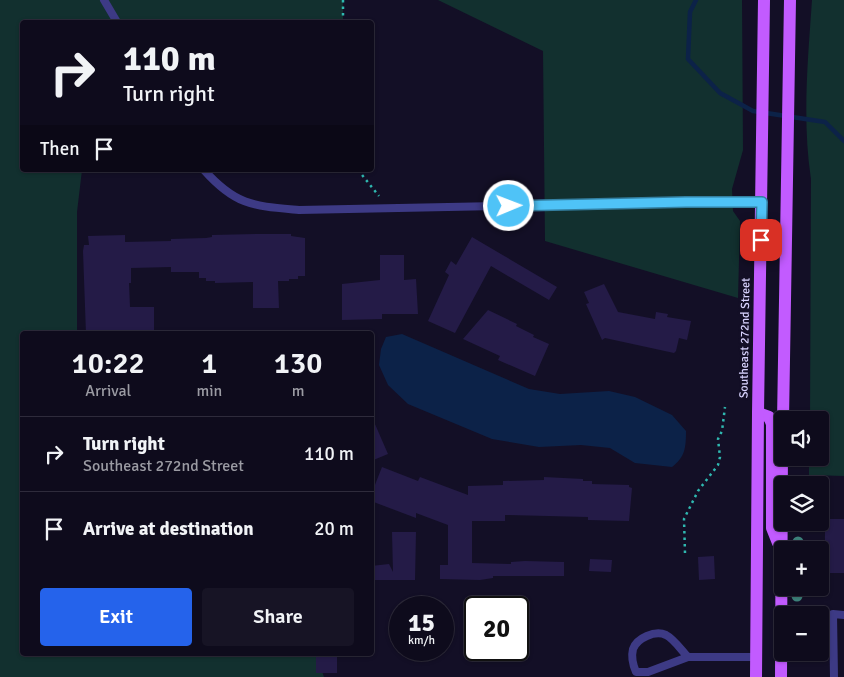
<!DOCTYPE html>
<html lang="en">
<head>
<meta charset="utf-8">
<style>
	body { margin:0; font-family:Signika,sans-serif; background:#171425; color:#f1f3f6; height:100vh; display:flex; flex-direction:column; font-size:19px; white-space:nowrap }
	* { box-sizing:border-box; margin:0 }
	p { font-size:16px; color:#9b9ba3 }
	.icon { flex:none; width:28px; height:28px; fill:none; stroke:currentColor; stroke-width:2; stroke-linecap:round; stroke-linejoin:round }
	.map { position:relative; flex:1; overflow:hidden }
	.details { position:absolute; left:20px; top:331px; width:354px; height:325px; display:flex; flex-direction:column; background:#0e0b1c; border-radius:5px; box-shadow:0 1px 4px #0004,0 0 0 1px #2e2b3b }
	.details>* { flex:none }
	.top-card { position:absolute; left:20px; top:20px; width:354px; height:152px; border-radius:5px; box-shadow:0 1px 4px #0004,0 0 0 1px #2e2b3b; background:#0e0b1c; color:#f1f3f6; overflow:hidden }
	.buttons { position:absolute; left:774px; top:411px; display:grid; gap:10px }
	.buttons a { display:grid; place-items:center; width:55px; height:55px; border-radius:5px; background:#0e0b1c; box-shadow:0 1px 4px #0004,0 0 0 1px #2e2b3b; font-size:25px }
	.speed { position:absolute; left:389px; top:596px; display:flex; gap:10px; font-size:25px; font-weight:700; text-align:center }
	.speed>* { display:grid; place-content:center; width:65px; height:65px; border-radius:50%; background:#0e0b1c; box-shadow:0 1px 4px #0004,0 0 0 1px #2e2b3b; line-height:1 }
	.speed small { font-size:12px; font-weight:400 }
	.speed .limit { border:2px solid #111; border-radius:8px; background:#fff; color:#111 }
	.pin { position:absolute; display:grid; place-items:center; width:42px; height:42px; color:#fff; margin:-21px; border-radius:10px; box-shadow:0 2px 8px #0006 }
	.me { position:absolute; width:55px; margin:-28px; rotate:89deg; stroke-linejoin:round; filter:drop-shadow(0 0 4px #0008) }
	.turn { display:flex; align-items:center; gap:18px; height:105px; padding:0 20px; font-size:22px }
	.turn .icon { width:65px; height:65px; stroke-width:2.5 }
	.turn b { display:block; font-size:35px; line-height:42px }
	.then { display:flex; align-items:center; height:48px; padding:0 20px; background:#0003; gap:10px; font-size:19px }
	.eta { display:flex; justify-content:space-evenly; align-items:center; height:85px; text-align:center }
	.eta b { font-size:30px; font-weight:600; line-height:35px }
	.action { display:flex; gap:10px; margin-top:auto; padding:10px 20px }
	.action a { flex:1; height:58px; border-radius:5px; background:#2563eb; color:#fff; font-size:20px; font-weight:600; line-height:58px; text-align:center }
	.action a+a { background:#171425; color:#f1f3f6 }
	ul { padding:0; list-style:none }
	li { display:flex; align-items:center; gap:15px; height:75px; padding:0 20px; border-top:1px solid #2e2b3b }
	li div { flex:1 }
	li b { display:block; font-size:19px }
	li em { font-style:normal }
	.map>svg:first-child { display:block }
</style>
</head>
<body>
<div class="map">
<svg width="844" height="677" viewBox="0 0 844 677">
	<rect width="100%" height="100%" fill="#130f26"/>
	<g fill="#12302f">
		<path d="M0,0H343V22H22V170H82L77,212V334H22V654H316L324,677H0Z"/>
		<path d="M438,0H742L743,150L732,189L733,211L740,221L738,298L545,241L543,51Z"/>
		<path d="M812,0H844V476L809,475V458H820V420H810L811,179C802,120 808,59 812,0Z"/>
	</g>
	<path fill="#0c2248" d="M402,334L529,389L560,394L609,391L635,397L672,415L686,431C686,448 685,457 672,467L635,463L610,448L581,445L539,447L492,439L408,404L388,385L379,365L381,349L386,337Z"/>
	<g fill="none" stroke-linecap="round" stroke-linejoin="round">
		<path stroke="#0c2248" stroke-width="4.5" d="M696,0L690,12L688,59L720,93L753,111L825,122L844,141"/>
	</g>
	<g fill="#241b47">
		<path d="M259,234H291V236L305,238V276H298V279H289V281H278L279,308H253V282L215,283V281H206V278H199V272H171V267L131,268V283H129L130,307H154V334H86L83,251L84,245H89L88,236L125,235V242L171,241V239L206,238L212,237V235Z"/>
		<path d="M472,237L557,287L549,300L491,266L455,333L428,321L449,275L445,272L451,261L456,265Z"/>
		<path d="M380,255H404V280L416,279L418,314H382V319L342,320V284L380,280Z"/>
		<path d="M604,284L618,312L655,319L656,312L668,314L667,317L691,321L687,340L679,338L676,351L674,353L605,338L602,340L586,304L589,303L584,292Z"/>
		<path d="M488,310L517,324L516,326L534,335L533,337L549,344L535,376L498,360L500,356L463,339Z"/>
		<path d="M371,415L388,454L371,461Z"/>
		<path d="M382,467L418,481L420,477L468,495V486L503,485V481L544,480V477L583,479V481H592V484L629,485V487L632,488L629,521L588,520V517L505,515V521H472V563L511,564V562L525,561L564,562V576H493V578L480,580L440,579V565H448V525L416,513V518L371,501V495Z"/>
		<rect x="825" y="519" width="19" height="54"/>
		<path d="M392,532H416L415,580H371V566L389,564L393,572Z"/>
		<path d="M714,556L715,579L699,580L698,557Z"/>
		<path d="M590,559L612,560L611,572L589,571Z"/>
		<rect x="316" y="654" width="21" height="19"/>
	</g>
	<g fill="none" stroke-linecap="round" stroke-linejoin="round">
		<g stroke="#2fb8b0" stroke-width="2.5" stroke-dasharray="2.5 4" stroke-linecap="butt">
			<path d="M343,22V0"/>
			<path d="M358,170L379,196"/>
			<path d="M685,553L684,519L698,491L718,465L720,457L718,439L722,431L725,407"/>
		</g>
		<g stroke="#3d3a85" stroke-width="8">
			<path d="M104,0L117,22"/>
			<path d="M204,170C236,206 254,206 299,210L686,202H762"/>
			<path d="M688,657C682,651 674,639 666,635C655,630 637,638 633,649C631,657 633,665 636,672H648L688,657H756"/>
			<path d="M834,677L833,614L844,615"/>
		</g>
		<g stroke="#c25bff" stroke-width="12">
			<path d="M758,413L769,417L772,424V528L778,543"/>
			<path d="M783,420L790,0"/>
			<path d="M756,677L758,413L764,0"/>
			<path d="M781,677L782,442"/>
		</g>
	</g>
	<g fill="#3d827b">
		<circle cx="798" cy="542" r="5.5"/>
		<circle cx="797" cy="596" r="5.5"/>
	</g>
	<g fill="none" stroke-linecap="round" stroke-linejoin="round">
		<defs>
			<path id="route" d="M509,206L686,202H762L761,240"/>
		</defs>
		<use href="#route" stroke="#337fa1" stroke-width="12"/>
		<use href="#route" stroke="#4fc3f7" stroke-width="9"/>
	</g>
	<g text-anchor="middle" dominant-baseline="central" stroke-width="5" stroke-linejoin="round" paint-order="stroke">
		<g font-size="12" fill="#d9d4ff" stroke="#130f26">
			<text transform="translate(745 338) rotate(-89)">Southeast 272nd Street</text>
		</g>
	</g>
</svg>
<div class="buttons">
<a><svg class="icon" aria-label="sound" viewBox="0 0 24 24"><path d="M4 9h4l5-4v14l-5-4H4zM17 9q2 3 0 6"/></svg></a>
<a><svg class="icon" aria-label="layers" viewBox="0 0 24 24"><path d="M12 4l9 5-9 5-9-5zM3 14l9 5 9-5"/></svg></a>
<a>+</a>
<a>−</a>
</div>
<div class="speed"><div>15<small>km/h</small></div><div class="limit">20</div></div>
<div class="pin" style="left:761px;top:240px;background:#d93025"><svg class="icon" aria-label="arrive" viewBox="0 0 24 24"><path d="M6 21V4h12l-3 4 3 4H6"/></svg></div>
<svg class="me" style="left:509px;top:206px" viewBox="-20 -20 40 40"><circle r="17" fill="#4fc3f7" stroke="#fff" stroke-width="3"/><path d="M0-11L8 9 0 5-8 9z" fill="#fff"/></svg>
<div class="top-card">
<div class="turn"><svg class="icon" aria-label="right" viewBox="0 0 24 24"><path d="M7 20v-9h11M14 6l5 5-5 5"/></svg><div><b>110 m</b>Turn right</div></div>
<div class="then">Then<svg class="icon" aria-label="arrive" viewBox="0 0 24 24"><path d="M6 21V4h12l-3 4 3 4H6"/></svg></div>
</div>
<section class="details">
<div class="eta">
<div><b>10:22</b><p>Arrival</p></div>
<div><b>1</b><p>min</p></div>
<div><b>130</b><p>m</p></div>
</div>
<ul>
<li><svg class="icon" aria-label="right" viewBox="0 0 24 24"><path d="M7 20v-9h11M14 6l5 5-5 5"/></svg><div><b>Turn right</b><p>Southeast 272nd Street</p></div><em>110 m</em></li>
<li><svg class="icon" aria-label="arrive" viewBox="0 0 24 24"><path d="M6 21V4h12l-3 4 3 4H6"/></svg><div><b>Arrive at destination</b></div><em>20 m</em></li>
</ul>
<div class="action"><a>Exit</a><a>Share</a></div>
</section>
</div>
</body>
</html>
